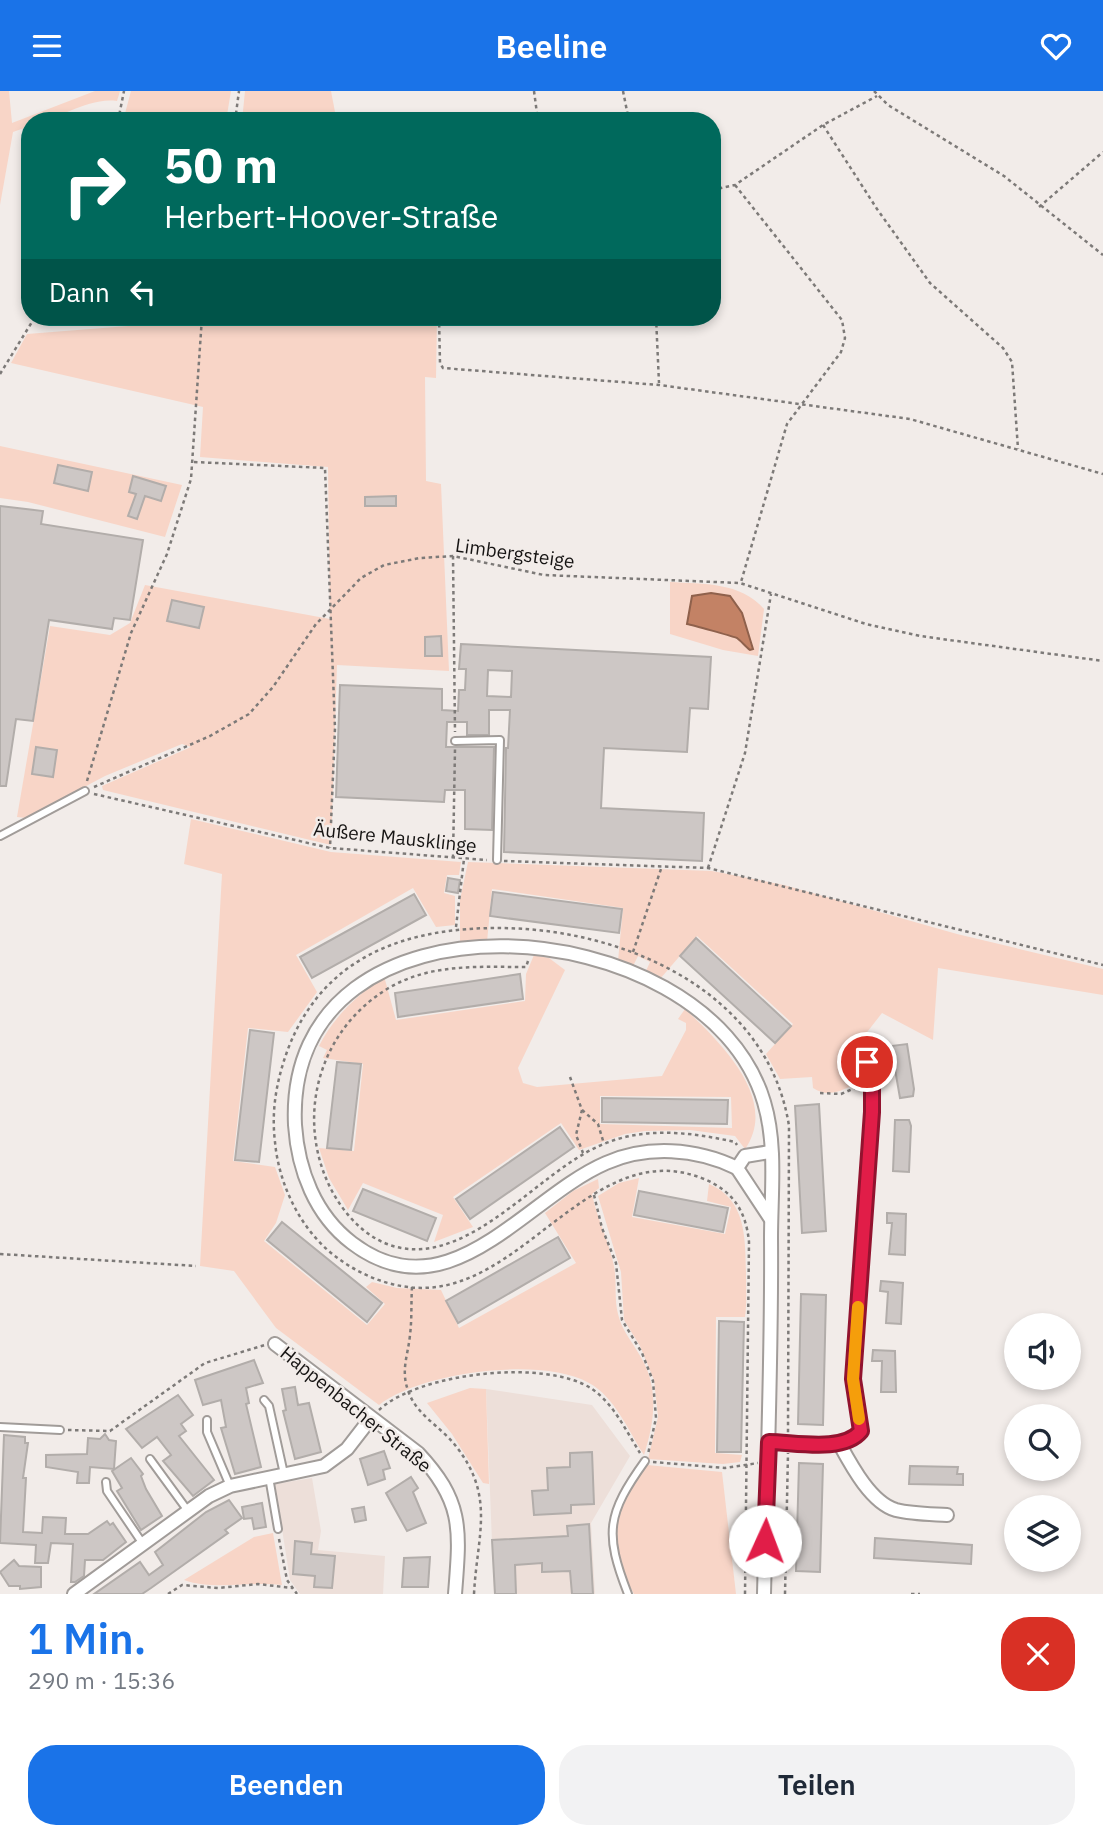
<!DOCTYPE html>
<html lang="de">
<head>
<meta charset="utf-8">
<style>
	body { margin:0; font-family:"IBM Plex Sans",sans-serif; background:#f2f2f3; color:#1f2937; height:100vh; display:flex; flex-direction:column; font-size:26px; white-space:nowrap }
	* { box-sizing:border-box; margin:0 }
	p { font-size:23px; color:#747a83 }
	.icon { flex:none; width:38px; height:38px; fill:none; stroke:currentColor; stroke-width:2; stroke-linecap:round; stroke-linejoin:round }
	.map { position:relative; height:1503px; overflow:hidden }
	.drawer { display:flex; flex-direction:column; background:#fff; flex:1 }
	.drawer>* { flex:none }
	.hud { position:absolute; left:21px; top:21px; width:700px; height:214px; border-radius:28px; box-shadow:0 4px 10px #0003; background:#00695c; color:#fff; overflow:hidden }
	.buttons { position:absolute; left:1004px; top:1222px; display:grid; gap:14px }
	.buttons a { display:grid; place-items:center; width:77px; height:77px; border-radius:50%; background:#fff; box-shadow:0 4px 10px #0003; font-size:35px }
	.pin { position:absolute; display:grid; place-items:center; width:60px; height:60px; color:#fff; margin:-30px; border:4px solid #fff; border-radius:50%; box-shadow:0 2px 7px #0007 }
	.me { position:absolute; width:77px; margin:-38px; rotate:2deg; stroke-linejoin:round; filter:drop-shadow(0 0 5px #0008) }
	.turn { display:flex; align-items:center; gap:24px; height:147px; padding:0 28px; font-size:32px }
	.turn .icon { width:91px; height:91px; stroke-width:2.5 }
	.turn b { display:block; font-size:49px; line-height:60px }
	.then { display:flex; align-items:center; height:66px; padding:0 28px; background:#0003; gap:14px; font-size:26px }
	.round { display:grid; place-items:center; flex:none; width:74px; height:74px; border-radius:28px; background:#f2f2f3 }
	.overview { display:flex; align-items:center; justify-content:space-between; height:119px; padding:0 28px }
	h1 { font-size:42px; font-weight:600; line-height:52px; color:#1a73e8 }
	.action { display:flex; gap:14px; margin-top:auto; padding:14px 28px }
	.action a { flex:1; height:80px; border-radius:28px; background:#1a73e8; color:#fff; font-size:28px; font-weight:600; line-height:80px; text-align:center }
	.action a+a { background:#f2f2f3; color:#1f2937 }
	header { display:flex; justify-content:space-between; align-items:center; height:91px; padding:0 28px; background:#1a73e8; color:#fff; font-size:32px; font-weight:600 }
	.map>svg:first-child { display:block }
</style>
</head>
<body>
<header><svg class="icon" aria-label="menu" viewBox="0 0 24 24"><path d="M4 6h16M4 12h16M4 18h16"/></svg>Beeline<svg class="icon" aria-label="heart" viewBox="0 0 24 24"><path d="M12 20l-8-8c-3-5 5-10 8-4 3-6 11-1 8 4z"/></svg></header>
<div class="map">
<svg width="1103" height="1503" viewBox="0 0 1103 1503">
	<rect width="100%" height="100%" fill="#f2ece9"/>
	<g fill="#eddfd9">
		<path d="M486,1298L592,1314L630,1365L591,1432L595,1503H494Z"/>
		<path d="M312,1387L321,1440L318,1459L385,1465L383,1503H300L290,1489L275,1393Z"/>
	</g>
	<g fill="#f8d5c7" fill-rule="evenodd">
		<path d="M0,0H9L12,32L95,0H120L117,10C86,6 61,30 30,30V35L13,41L0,114Z"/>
		<path d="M131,0H231L226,30H123Z"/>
		<path d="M245,0H331L335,21L271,30H242Z"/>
		<path d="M242,226H437L436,287L425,286L426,390L441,393L449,580L337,574L331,754L103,699L102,695L191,656L182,653L105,685L26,727L17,726L50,535L110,544L130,532L145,494L330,528L328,376L200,366L203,316L11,272L27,243Z"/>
		<path d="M0,355L182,394L165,446L28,411L0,407Z"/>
		<path d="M670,491C703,493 741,491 764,518L758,565L723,559L670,543Z"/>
		<path d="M191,728L331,761L461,771L459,784H447L444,802L455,805V834L436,836L413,797L296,864L317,901L288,941L248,937L233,1070L275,1076L285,1104L276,1132L264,1150L367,1234L385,1213L366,1196L372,1191L397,1197L441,1199L459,1237L576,1172L545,1122L573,1100L598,1088L599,1097L592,1103C597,1128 609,1150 614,1175C617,1190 614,1207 618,1223C622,1241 635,1254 643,1270C659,1300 654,1333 644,1364C629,1341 615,1306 589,1292C541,1265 421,1281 379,1314L276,1237L234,1180L200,1175L222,783L184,773Z"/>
		<path d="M468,771L712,780L784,794L957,843L1103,878V904L938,877L933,949L882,922L843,972L861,991C846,996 831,1009 813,997L812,986L780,988L766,963L793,933L697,845L660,888L646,880L650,871L638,865L633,875L618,870L623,817L492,798L487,851L460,853V809Z"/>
		<path d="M534,864L549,867L565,879L518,977L523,992L537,996L662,985L686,939V932L678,928L685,918C719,950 780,1008 745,1058L735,1045L690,1039L645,1040L625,1043L579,1059L561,1032L453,1106L473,1136L434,1151L443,1124L363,1092L348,1119L329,1087L319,1057L354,1060L363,973L323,967L327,959L319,955C334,925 358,904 384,885L396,929L525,910L526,883ZM600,1005L731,1006L732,1037L600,1033Z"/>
		<path d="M639,1087L632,1126L725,1143L731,1116L707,1110L709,1093C747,1109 745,1148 746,1183C746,1197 747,1212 745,1226H716L715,1362L742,1364L740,1371L723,1373L648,1368L658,1326L654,1289L640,1255L624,1229L621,1181L598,1105L619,1092Z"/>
		<path d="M470,1297L486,1298L489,1393L483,1392L452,1343L427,1312Z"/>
		<path d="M647,1374L722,1381L736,1503H634C604,1450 614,1421 647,1374Z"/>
		<path d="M273,1442L282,1494C250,1490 215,1500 184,1489L254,1446Z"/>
	</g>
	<path fill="#c38265" stroke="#8f614c" stroke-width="2" d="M711,502L730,505L742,522L753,558L750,559C746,556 741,550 737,547C731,545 693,534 687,533L692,505Z"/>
	<g fill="#cdc7c5" stroke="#b2adaa" stroke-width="2" fill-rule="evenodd">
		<path d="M58,374L92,381L88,400L54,392Z"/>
		<path d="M133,385L166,395L161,410L145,405L137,428L128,425L136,403L129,401Z"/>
		<path d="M396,405V415H365V406Z"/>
		<path d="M0,415L43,420L41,433L143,449L130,529L114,527L112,538L49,529L33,630L16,628L6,695H0Z"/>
		<path d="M172,509L204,516L199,537L167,530Z"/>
		<path d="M441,545L442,565H425V546Z"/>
		<path d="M461,553L711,566L708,618L690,617L687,661L604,657L601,717L704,722L702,770L504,761L506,657H508L510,619H489V644H467V631H447L446,656H494L492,739L465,738V699H445L444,711L336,706L340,594L442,598V619L458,620L459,599H465L466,578H459ZM488,579L512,580L511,606L487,605Z"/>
		<path d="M36,656L57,659L53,686L32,683Z"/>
		<path d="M448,787L460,789L458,802L446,800Z"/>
		<path d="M493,801L622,818L619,842L490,825Z"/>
		<path d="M414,803L426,824L312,887L300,866Z"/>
		<path d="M696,847L791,935L775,952L680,865Z"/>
		<path d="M520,883L523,908L398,926L395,902Z"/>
		<path d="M250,939L274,942L259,1071L235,1069Z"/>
		<path d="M907,953L914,998L913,1005L900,1007L891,955Z"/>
		<path d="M337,971L361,973L351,1059L327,1057Z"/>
		<path d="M602,1007L728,1009L727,1033L602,1031Z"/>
		<path d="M819,1013L826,1140L802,1142L795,1015Z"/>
		<path d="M895,1029H909L911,1035L909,1081L893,1080Z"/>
		<path d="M560,1036L574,1056L470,1128L456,1108Z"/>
		<path d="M363,1098L436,1127L427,1150L353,1120Z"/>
		<path d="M639,1100L728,1117L723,1141L634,1124Z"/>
		<path d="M887,1122L906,1123L905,1164L889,1163L892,1132H887Z"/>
		<path d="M282,1131L382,1212L367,1231L267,1149Z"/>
		<path d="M558,1146L570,1167L458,1232L446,1210Z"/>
		<path d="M881,1190L903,1192L901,1233L886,1232L888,1201L880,1200Z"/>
		<path d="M801,1203L826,1204L823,1334L798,1333Z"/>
		<path d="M719,1230L744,1231L741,1361H717Z"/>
		<path d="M873,1259L895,1260L896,1301H881L882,1270H872Z"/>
		<path d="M254,1269L263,1292L246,1297L249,1312L246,1313L261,1376L235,1383L221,1337L226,1336L221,1309L203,1314L195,1289Z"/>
		<path d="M295,1296L298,1314L309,1312L321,1361L295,1368L283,1320L286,1319L282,1298Z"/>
		<path d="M178,1304L193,1324L181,1333L186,1340L179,1345L214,1389L193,1405L163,1370L171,1364L157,1346L142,1357L126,1338Z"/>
		<path d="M105,1343L109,1349L116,1350L114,1378L90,1376L89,1392H77L78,1381L46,1376V1364L87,1363L88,1347L100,1348Z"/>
		<path d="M4,1344L25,1346V1352H28L23,1387H26L23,1441L42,1442L43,1426L66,1427L65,1443H88L107,1430L110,1434L113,1432L126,1451L103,1469H85L84,1485L75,1491H71L73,1453L51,1452L48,1472H35L36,1454L0,1452Z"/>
		<path d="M384,1360L390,1377L383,1379L385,1388L368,1394L360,1368Z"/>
		<path d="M592,1361L594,1413L571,1414V1422L534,1424L532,1400L548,1399L547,1377L570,1376V1362Z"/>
		<path d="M131,1367L143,1383L141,1385L146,1398L162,1425L141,1439L117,1400L122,1397L112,1380Z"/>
		<path d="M799,1372L823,1373L820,1481L796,1480Z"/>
		<path d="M910,1375L958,1376L957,1383H963V1394L909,1393Z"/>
		<path d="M411,1386L418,1397L413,1401L426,1432L407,1440L386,1402Z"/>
		<path d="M229,1409L242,1427L225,1439L228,1442L151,1497L142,1503H94L140,1471L149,1484L163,1474L155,1461L206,1421Z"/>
		<path d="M262,1412L266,1436L254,1438L252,1427L244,1428L242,1416Z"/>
		<path d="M364,1416L366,1429L355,1431L352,1418Z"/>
		<path d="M589,1433L593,1503H572L570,1480L542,1481V1472L515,1474L516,1503H495L492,1449L568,1445L567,1435Z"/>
		<path d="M875,1447L972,1454L971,1473L874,1467Z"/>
		<path d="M295,1450L312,1452L311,1463L335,1465L332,1497L314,1496L315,1485L293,1483Z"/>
		<path d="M430,1466L428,1496H402L404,1467Z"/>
		<path d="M14,1469L19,1475L41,1476V1496L20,1498V1495H9L0,1481Z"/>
	</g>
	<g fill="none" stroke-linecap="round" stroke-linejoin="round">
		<defs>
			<g id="lane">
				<path d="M455,650L500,649L497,769"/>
				<path d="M0,745L85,700"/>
				<path d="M264,1309L269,1315L284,1383"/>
				<path d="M207,1329V1341L230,1395"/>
				<path d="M0,1336L60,1339"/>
				<path d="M150,1368L188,1420"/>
				<path d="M269,1386L278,1438"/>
				<path d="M106,1391L107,1400L143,1453"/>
				<path d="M628,1503C604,1442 607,1423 645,1370"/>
			</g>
			<g id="street">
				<path d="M737,1077C696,1057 647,1054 606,1072C525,1107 449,1226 352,1152C315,1124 298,1079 295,1034C283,784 706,815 764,1011C777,1054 771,1103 771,1147C772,1266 767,1384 764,1503"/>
				<path d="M770,1127L737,1077L745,1065L770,1061"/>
				<path d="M275,1253L418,1362C464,1411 460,1439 455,1503"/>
				<path d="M769,1351C794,1351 844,1362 861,1340L853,1288L872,1022V988L867,971"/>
				<path d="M839,1352C851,1374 871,1412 896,1419C912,1423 930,1423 947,1424"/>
				<path d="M74,1503L209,1405L230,1395L324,1375L347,1358L371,1327"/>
			</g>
		</defs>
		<use href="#lane" stroke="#a19c99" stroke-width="10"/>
		<use href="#street" stroke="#a19c99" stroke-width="16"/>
		<g stroke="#7d7a78" stroke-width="2.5" stroke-dasharray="3.5 3.5" stroke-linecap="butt">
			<path d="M534,0L538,30"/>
			<path d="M623,0L629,30"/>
			<path d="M874,0L888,14L1004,85L1103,164"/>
			<path d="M118,30L124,0"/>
			<path d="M235,30L239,0"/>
			<path d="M823,34L877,118L930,192L1003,257L1012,271L1018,358"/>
			<path d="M735,94L842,229L845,247L841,261L787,333L741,491"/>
			<path d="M712,99L735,94L823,34L877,5"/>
			<path d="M1039,116L1103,61"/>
			<path d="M439,226L440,272L443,277L659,294L910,328L1103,383"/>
			<path d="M656,226L659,292"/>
			<path d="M0,283L35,226"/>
			<path d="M194,371L325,377L335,637L330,757"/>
			<path d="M453,465L455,641"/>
			<path d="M87,690L131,542L167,463L191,388L202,226"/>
			<path d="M94,696L210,645L249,623L273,596L316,533L361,487L384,474L420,467L453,465L544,484L740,492L866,533L920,545L1103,570"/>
			<path d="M94,703L330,757L487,769"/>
			<path d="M453,767L455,658"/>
			<path d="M504,770L708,777L1103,874"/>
			<path d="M708,777L745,662L771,503"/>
			<path d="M456,836L464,768"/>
			<path d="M633,861L662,775"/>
			<path d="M528,870L526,876C478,876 430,872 387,898C317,941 294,1030 333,1102C348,1128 370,1151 401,1157C473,1170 538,1082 599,1055C643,1035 690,1041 735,1051L737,1054"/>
			<path d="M570,986L582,1019L576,1044L583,1062"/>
			<path d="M820,1002L841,1003L862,994"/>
			<path d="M582,1019L598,1033L604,1053"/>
			<path d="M594,1104L602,1137L616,1172L622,1229L642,1262L653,1290L656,1327L648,1363"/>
			<path d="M0,1163L196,1175"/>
			<path d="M412,1196C411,1212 412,1228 410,1244C408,1265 400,1280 409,1302C417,1324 441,1336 455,1354C496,1405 477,1444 474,1503"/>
			<path d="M379,1319C418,1282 546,1267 592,1298C614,1313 626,1340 640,1362"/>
			<path d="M68,1339L110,1340L205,1272L265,1254"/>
			<path d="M653,1371L725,1377L758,1372"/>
			<path d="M279,1448L287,1489L297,1503"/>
			<path d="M168,1503L182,1494L218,1497L258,1493L292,1497"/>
			<path d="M745,1503L749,1151C746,1120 733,1100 704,1088C602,1046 534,1179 442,1195C406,1202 368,1189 339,1168C302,1142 279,1095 275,1051C271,1018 277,988 288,958C324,864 407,837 498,837C623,837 768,900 789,1035L788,1342"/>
			<path d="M785,1503L788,1362"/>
			<path d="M911,1503H920"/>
		</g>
		<use href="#lane" stroke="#fff" stroke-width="6"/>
		<use href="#street" stroke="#fff" stroke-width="12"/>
	</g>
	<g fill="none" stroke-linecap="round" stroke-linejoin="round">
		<defs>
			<path id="route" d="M765,1450L769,1351C794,1351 843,1362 861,1340L853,1288L872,1021V988L867,971"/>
		</defs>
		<use href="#route" stroke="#92132f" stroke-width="18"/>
		<use href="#route" stroke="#e11d48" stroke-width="12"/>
		<path stroke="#f59e0b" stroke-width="12" d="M858,1216L853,1288L859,1328"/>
	</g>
	<g text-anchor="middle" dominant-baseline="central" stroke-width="5" stroke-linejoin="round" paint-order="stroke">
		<g font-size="19" fill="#161413" stroke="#f2ece9">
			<text transform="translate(515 462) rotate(8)">Limbergsteige</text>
			<text transform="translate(395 746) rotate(6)">Äußere Mausklinge</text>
			<text transform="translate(356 1318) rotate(39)">Happenbacher Straße</text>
		</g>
	</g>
</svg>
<div class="buttons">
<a><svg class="icon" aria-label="sound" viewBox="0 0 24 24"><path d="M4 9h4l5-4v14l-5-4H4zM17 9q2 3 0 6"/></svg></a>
<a><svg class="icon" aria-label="search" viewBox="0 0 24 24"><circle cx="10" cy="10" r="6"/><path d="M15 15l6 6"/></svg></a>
<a><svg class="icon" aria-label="layers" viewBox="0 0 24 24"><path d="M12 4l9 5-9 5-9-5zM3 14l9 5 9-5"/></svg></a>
</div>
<div class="pin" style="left:867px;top:971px;background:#d93025"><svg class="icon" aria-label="arrive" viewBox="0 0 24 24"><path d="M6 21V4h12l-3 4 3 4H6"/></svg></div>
<svg class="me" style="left:765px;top:1450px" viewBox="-20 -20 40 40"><circle r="19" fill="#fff"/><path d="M0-13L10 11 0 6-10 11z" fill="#e11d48"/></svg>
<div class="hud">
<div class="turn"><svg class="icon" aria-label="right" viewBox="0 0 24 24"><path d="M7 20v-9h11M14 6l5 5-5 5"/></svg><div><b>50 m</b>Herbert-Hoover-Straße</div></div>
<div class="then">Dann<svg class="icon" aria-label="left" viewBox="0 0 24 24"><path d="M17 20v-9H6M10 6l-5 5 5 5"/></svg></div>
</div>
</div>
<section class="drawer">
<div class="overview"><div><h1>1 Min.</h1><p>290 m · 15:36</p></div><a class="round" style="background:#d93025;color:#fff"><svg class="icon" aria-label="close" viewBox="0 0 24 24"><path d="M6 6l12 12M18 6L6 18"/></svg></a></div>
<div class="action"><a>Beenden</a><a>Teilen</a></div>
</section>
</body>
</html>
